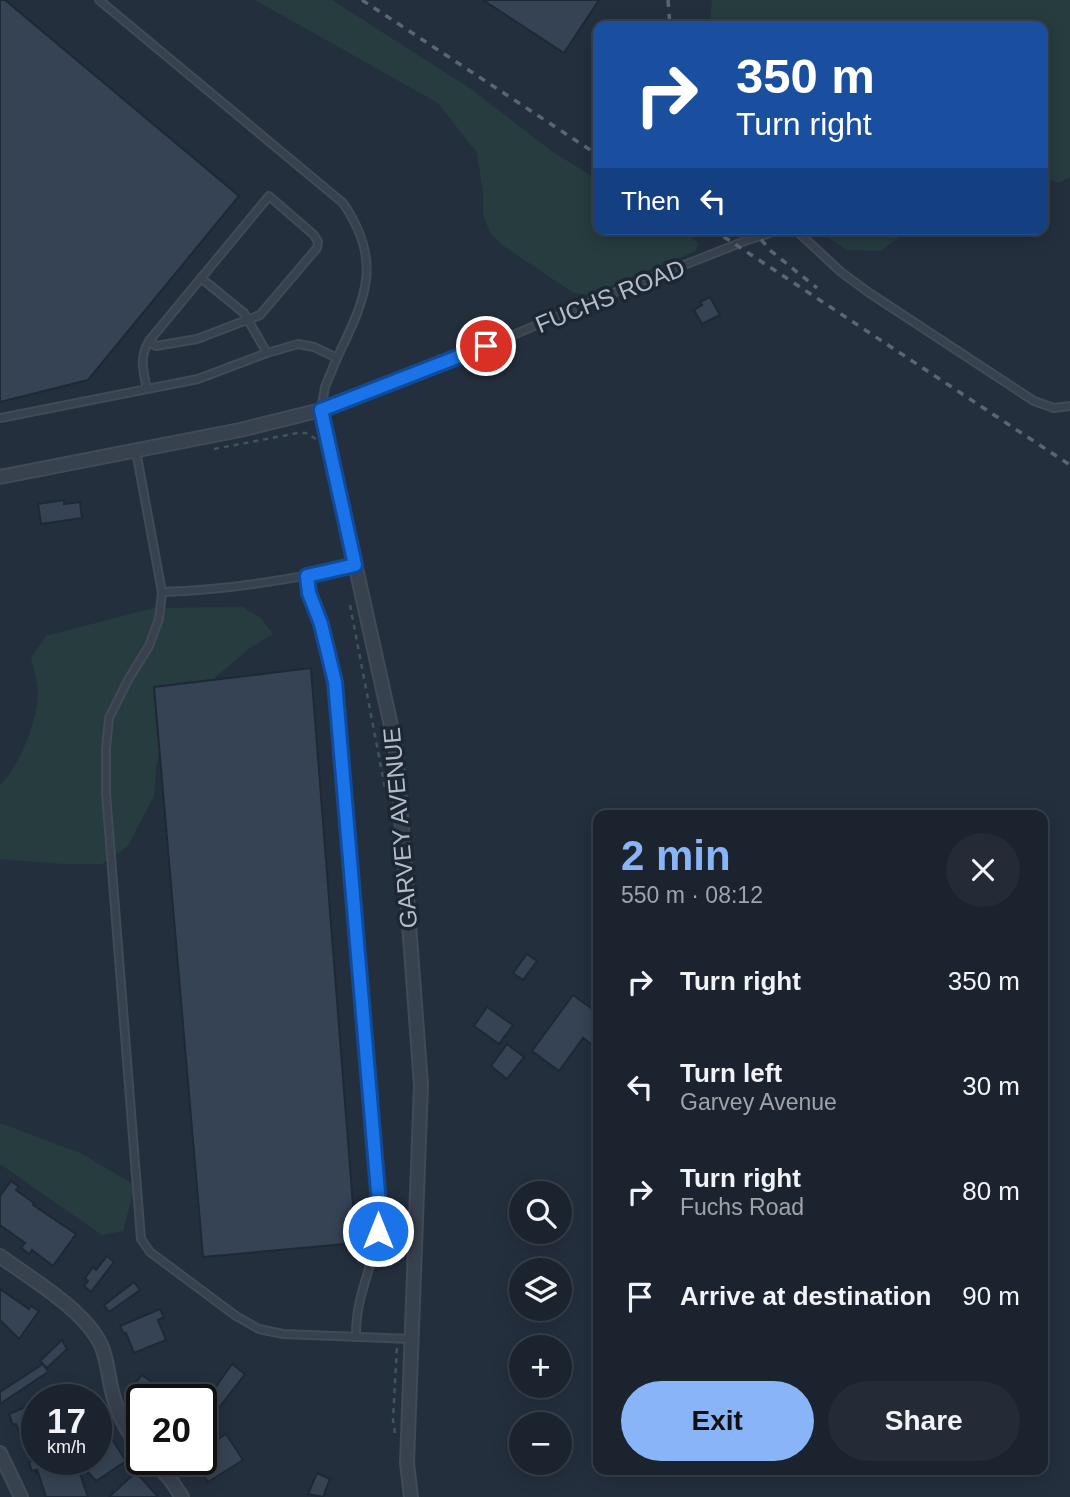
<!DOCTYPE html>
<html lang="en">
<head>
<meta charset="utf-8">
<style>
	body { margin:0; font-family:Helvetica,sans-serif; background:#242b36; color:#f1f3f6; height:100vh; display:flex; flex-direction:column; font-size:26px; white-space:nowrap }
	* { box-sizing:border-box; margin:0 }
	p { font-size:23px; color:#a0a4aa }
	.icon { flex:none; width:38px; height:38px; fill:none; stroke:currentColor; stroke-width:2; stroke-linecap:round; stroke-linejoin:round }
	.map { position:relative; flex:1; overflow:hidden }
	.panel { position:absolute; left:593px; top:810px; width:455px; height:665px; display:flex; flex-direction:column; background:#1b232e; border-radius:14px; box-shadow:0 4px 18px #0003,0 0 0 2px #39404a }
	.panel>* { flex:none }
	.top-card { position:absolute; left:593px; top:21px; width:455px; height:214px; border-radius:14px; box-shadow:0 4px 18px #0003,0 0 0 2px #39404a; background:#1a4fa0; color:#fff; overflow:hidden }
	.controls { position:absolute; left:509px; top:1181px; display:grid; gap:14px }
	.controls a { display:grid; place-items:center; width:63px; height:63px; border-radius:50%; background:#1b232e; box-shadow:0 4px 18px #0003,0 0 0 2px #39404a; font-size:35px }
	.speed { position:absolute; left:21px; top:1384px; display:flex; gap:14px; font-size:35px; font-weight:700; text-align:center }
	.speed>* { display:grid; place-content:center; width:91px; height:91px; border-radius:50%; background:#1b232e; box-shadow:0 4px 18px #0003,0 0 0 2px #39404a; line-height:1 }
	.speed small { font-size:18px; font-weight:400 }
	.speed .limit { border:4px solid #111; border-radius:10px; background:#fff; color:#111 }
	.pin { position:absolute; display:grid; place-items:center; width:60px; height:60px; color:#fff; margin:-30px; border:4px solid #fff; border-radius:50%; box-shadow:0 2px 7px #0007 }
	.me { position:absolute; width:77px; margin:-38px; rotate:0deg; stroke-linejoin:round; filter:drop-shadow(0 0 5px #0008) }
	.turn { display:flex; align-items:center; gap:24px; height:147px; padding:0 28px; font-size:32px }
	.turn .icon { width:91px; height:91px; stroke-width:2.5 }
	.turn b { display:block; font-size:49px; line-height:60px }
	.then { display:flex; align-items:center; height:66px; padding:0 28px; background:#0003; gap:14px; font-size:26px }
	.round { display:grid; place-items:center; flex:none; width:74px; height:74px; border-radius:37px; background:#242b36 }
	.overview { display:flex; align-items:center; justify-content:space-between; height:119px; padding:0 28px }
	h1 { font-size:42px; font-weight:600; line-height:52px; color:#8ab4f8 }
	.cta { display:flex; gap:14px; margin-top:auto; padding:14px 28px }
	.cta a { flex:1; height:80px; border-radius:42px; background:#8ab4f8; color:#111; font-size:28px; font-weight:600; line-height:80px; text-align:center }
	.cta a+a { background:#242b36; color:#f1f3f6 }
	ul { padding:0; list-style:none }
	li { display:flex; align-items:center; gap:21px; height:105px; padding:0 28px }
	li div { flex:1 }
	li b { display:block; font-size:26px }
	li em { font-style:normal }
	.map>svg:first-child { display:block }
</style>
</head>
<body>
<div class="map">
<svg width="1070" height="1497" viewBox="0 0 1070 1497">
	<rect width="100%" height="100%" fill="#242f3e"/>
	<g fill="#263c3f">
		<path d="M255,0H332L471,89L550,150L598,180V229H680L698,243L696,251L589,295L574,293L563,286L505,247L490,233L483,214V193L477,153L438,103Z"/>
		<path d="M712,0H1070V177L1059,183L1043,177V26H710Z"/>
		<path d="M815,229H909L881,251L847,250Z"/>
		<path d="M243,607L261,618L273,634L250,648L194,695L165,731L156,767L154,796L128,846L102,864H63L0,859V785C19,767 37,722 38,695C39,684 33,669 31,658L46,636L153,608Z"/>
		<path d="M0,1123L80,1153L135,1185L123,1231L102,1235L0,1164Z"/>
	</g>
	<g fill="#364354" stroke="#1f2835" stroke-width="2">
		<path d="M0,0H5L239,196L88,380L0,402Z"/>
		<path d="M483,0H599L564,53Z"/>
		<path d="M710,297L720,315L702,324L694,310L702,305L700,302Z"/>
		<path d="M64,500V504L80,502L82,518L41,524L38,504Z"/>
		<path d="M311,668L356,1243L203,1257L154,687Z"/>
		<path d="M527,954L537,961L523,980L513,973Z"/>
		<path d="M573,995L598,1013V1033L591,1044L583,1038L559,1071L532,1051Z"/>
		<path d="M487,1007L513,1025L499,1044L474,1026Z"/>
		<path d="M507,1044L524,1057L507,1079L491,1066Z"/>
		<path d="M11,1181L19,1187L16,1190L34,1203L33,1205L76,1234L53,1266L32,1250L29,1254L21,1248L25,1243L0,1225V1196Z"/>
		<path d="M107,1256L114,1262L91,1292L84,1286L88,1281L85,1278L93,1267L96,1270Z"/>
		<path d="M134,1282L140,1290L109,1312L104,1305Z"/>
		<path d="M0,1289L29,1309L31,1306L39,1311L19,1339L0,1320Z"/>
		<path d="M160,1309L164,1317L158,1320L166,1340L134,1353L126,1333L124,1334L120,1326Z"/>
		<path d="M62,1340L67,1349L47,1368L40,1361Z"/>
		<path d="M43,1364L48,1372L0,1404V1392Z"/>
		<path d="M232,1364L245,1374L201,1431V1408Z"/>
		<path d="M142,1375L176,1400H159L136,1382Z"/>
		<path d="M91,1388L92,1397L44,1400V1394Z"/>
		<path d="M37,1402V1460H75L88,1497H46L37,1469V1474L35,1470L32,1471L29,1463L31,1461L16,1424L13,1425L9,1414Z"/>
		<path d="M108,1433L126,1461L96,1481L77,1460H96V1440Z"/>
		<path d="M226,1434L243,1460L208,1482L193,1460H201V1450Z"/>
		<path d="M136,1472L158,1497H109L135,1473Z"/>
		<path d="M317,1473L330,1479L323,1497L308,1494Z"/>
	</g>
	<g fill="none" stroke-linecap="round" stroke-linejoin="round">
		<defs>
			<g id="service">
				<path d="M99,0L343,203C384,263 365,299 337,358"/>
				<path d="M783,229L799,233L841,272L868,292L1034,401L1054,408L1070,406"/>
				<path d="M201,278L244,313L267,353"/>
				<path d="M147,389C143,370 139,358 149,341L269,196L314,235L318,242L317,248L260,315L197,339L156,346L149,341"/>
				<path d="M321,410L461,357L601,298L745,241L782,229"/>
				<path d="M0,418L198,379L267,353L298,344L314,347L337,358L325,387L321,410"/>
				<path d="M136,451L162,592L159,619L149,646L128,680L109,718L106,749V793L141,1239L150,1252L236,1316L259,1329L283,1334L411,1339"/>
				<path d="M307,576L309,593L321,624L335,682L379,1204C379,1213 379,1223 378,1232C372,1269 355,1298 356,1337"/>
				<path d="M162,592C227,590 291,580 355,565"/>
			</g>
			<g id="minor">
				<path d="M0,477L240,430L321,410L396,748L421,1085L407,1463L411,1497"/>
				<path d="M0,1256C31,1279 84,1309 101,1345C107,1358 108,1373 111,1387C116,1410 125,1431 142,1449"/>
				<path d="M0,1453L21,1497"/>
				<path d="M152,1460L170,1479L182,1497"/>
			</g>
		</defs>
		<use href="#service" stroke="#414a57" stroke-width="10"/>
		<use href="#minor" stroke="#414a57" stroke-width="16"/>
		<g stroke="#3f5557" stroke-width="2.5" stroke-dasharray="5 5" stroke-linecap="butt">
			<path d="M214,449L298,433H306L316,439"/>
			<path d="M350,605L385,788"/>
			<path d="M395,1433L393,1420L397,1346"/>
		</g>
		<use href="#service" stroke="#38414e" stroke-width="6"/>
		<use href="#minor" stroke="#38414e" stroke-width="12"/>
		<g stroke="#5a6575" stroke-width="3.5" stroke-dasharray="7 7" stroke-linecap="butt">
			<path d="M362,0L598,155"/>
			<path d="M668,0L670,26"/>
			<path d="M712,229L1070,465"/>
			<path d="M752,229L771,251L817,288"/>
		</g>
	</g>
	<g fill="none" stroke-linecap="round" stroke-linejoin="round">
		<defs>
			<path id="route" d="M378,1231L379,1204L335,682L321,624L309,593L307,576L355,565L321,410L486,346"/>
		</defs>
		<use href="#route" stroke="#114b97" stroke-width="18"/>
		<use href="#route" stroke="#1a73e8" stroke-width="12"/>
	</g>
	<g text-anchor="middle" dominant-baseline="central" stroke-width="7" stroke-linejoin="round" paint-order="stroke">
		<g font-size="24" fill="#b4bcc9" stroke="#1d2633">
			<text transform="translate(610 296) rotate(-22)">FUCHS ROAD</text>
			<text transform="translate(400 828) rotate(-95)">GARVEY AVENUE</text>
		</g>
	</g>
</svg>
<div class="controls">
<a><svg class="icon" aria-label="search" viewBox="0 0 24 24"><circle cx="10" cy="10" r="6"/><path d="M15 15l6 6"/></svg></a>
<a><svg class="icon" aria-label="layers" viewBox="0 0 24 24"><path d="M12 4l9 5-9 5-9-5zM3 14l9 5 9-5"/></svg></a>
<a>+</a>
<a>−</a>
</div>
<div class="speed"><div>17<small>km/h</small></div><div class="limit">20</div></div>
<div class="pin" style="left:486px;top:346px;background:#d93025"><svg class="icon" aria-label="arrive" viewBox="0 0 24 24"><path d="M6 21V4h12l-3 4 3 4H6"/></svg></div>
<svg class="me" style="left:378px;top:1231px" viewBox="-20 -20 40 40"><circle r="17" fill="#1a73e8" stroke="#fff" stroke-width="3"/><path d="M0-11L8 9 0 5-8 9z" fill="#fff"/></svg>
<div class="top-card">
<div class="turn"><svg class="icon" aria-label="right" viewBox="0 0 24 24"><path d="M7 20v-9h11M14 6l5 5-5 5"/></svg><div><b>350 m</b>Turn right</div></div>
<div class="then">Then<svg class="icon" aria-label="left" viewBox="0 0 24 24"><path d="M17 20v-9H6M10 6l-5 5 5 5"/></svg></div>
</div>
<section class="panel">
<div class="overview"><div><h1>2 min</h1><p>550 m · 08:12</p></div><a class="round"><svg class="icon" aria-label="close" viewBox="0 0 24 24"><path d="M6 6l12 12M18 6L6 18"/></svg></a></div>
<ul>
<li><svg class="icon" aria-label="right" viewBox="0 0 24 24"><path d="M7 20v-9h11M14 6l5 5-5 5"/></svg><div><b>Turn right</b></div><em>350 m</em></li>
<li><svg class="icon" aria-label="left" viewBox="0 0 24 24"><path d="M17 20v-9H6M10 6l-5 5 5 5"/></svg><div><b>Turn left</b><p>Garvey Avenue</p></div><em>30 m</em></li>
<li><svg class="icon" aria-label="right" viewBox="0 0 24 24"><path d="M7 20v-9h11M14 6l5 5-5 5"/></svg><div><b>Turn right</b><p>Fuchs Road</p></div><em>80 m</em></li>
<li><svg class="icon" aria-label="arrive" viewBox="0 0 24 24"><path d="M6 21V4h12l-3 4 3 4H6"/></svg><div><b>Arrive at destination</b></div><em>90 m</em></li>
</ul>
<div class="cta"><a>Exit</a><a>Share</a></div>
</section>
</div>
</body>
</html>
